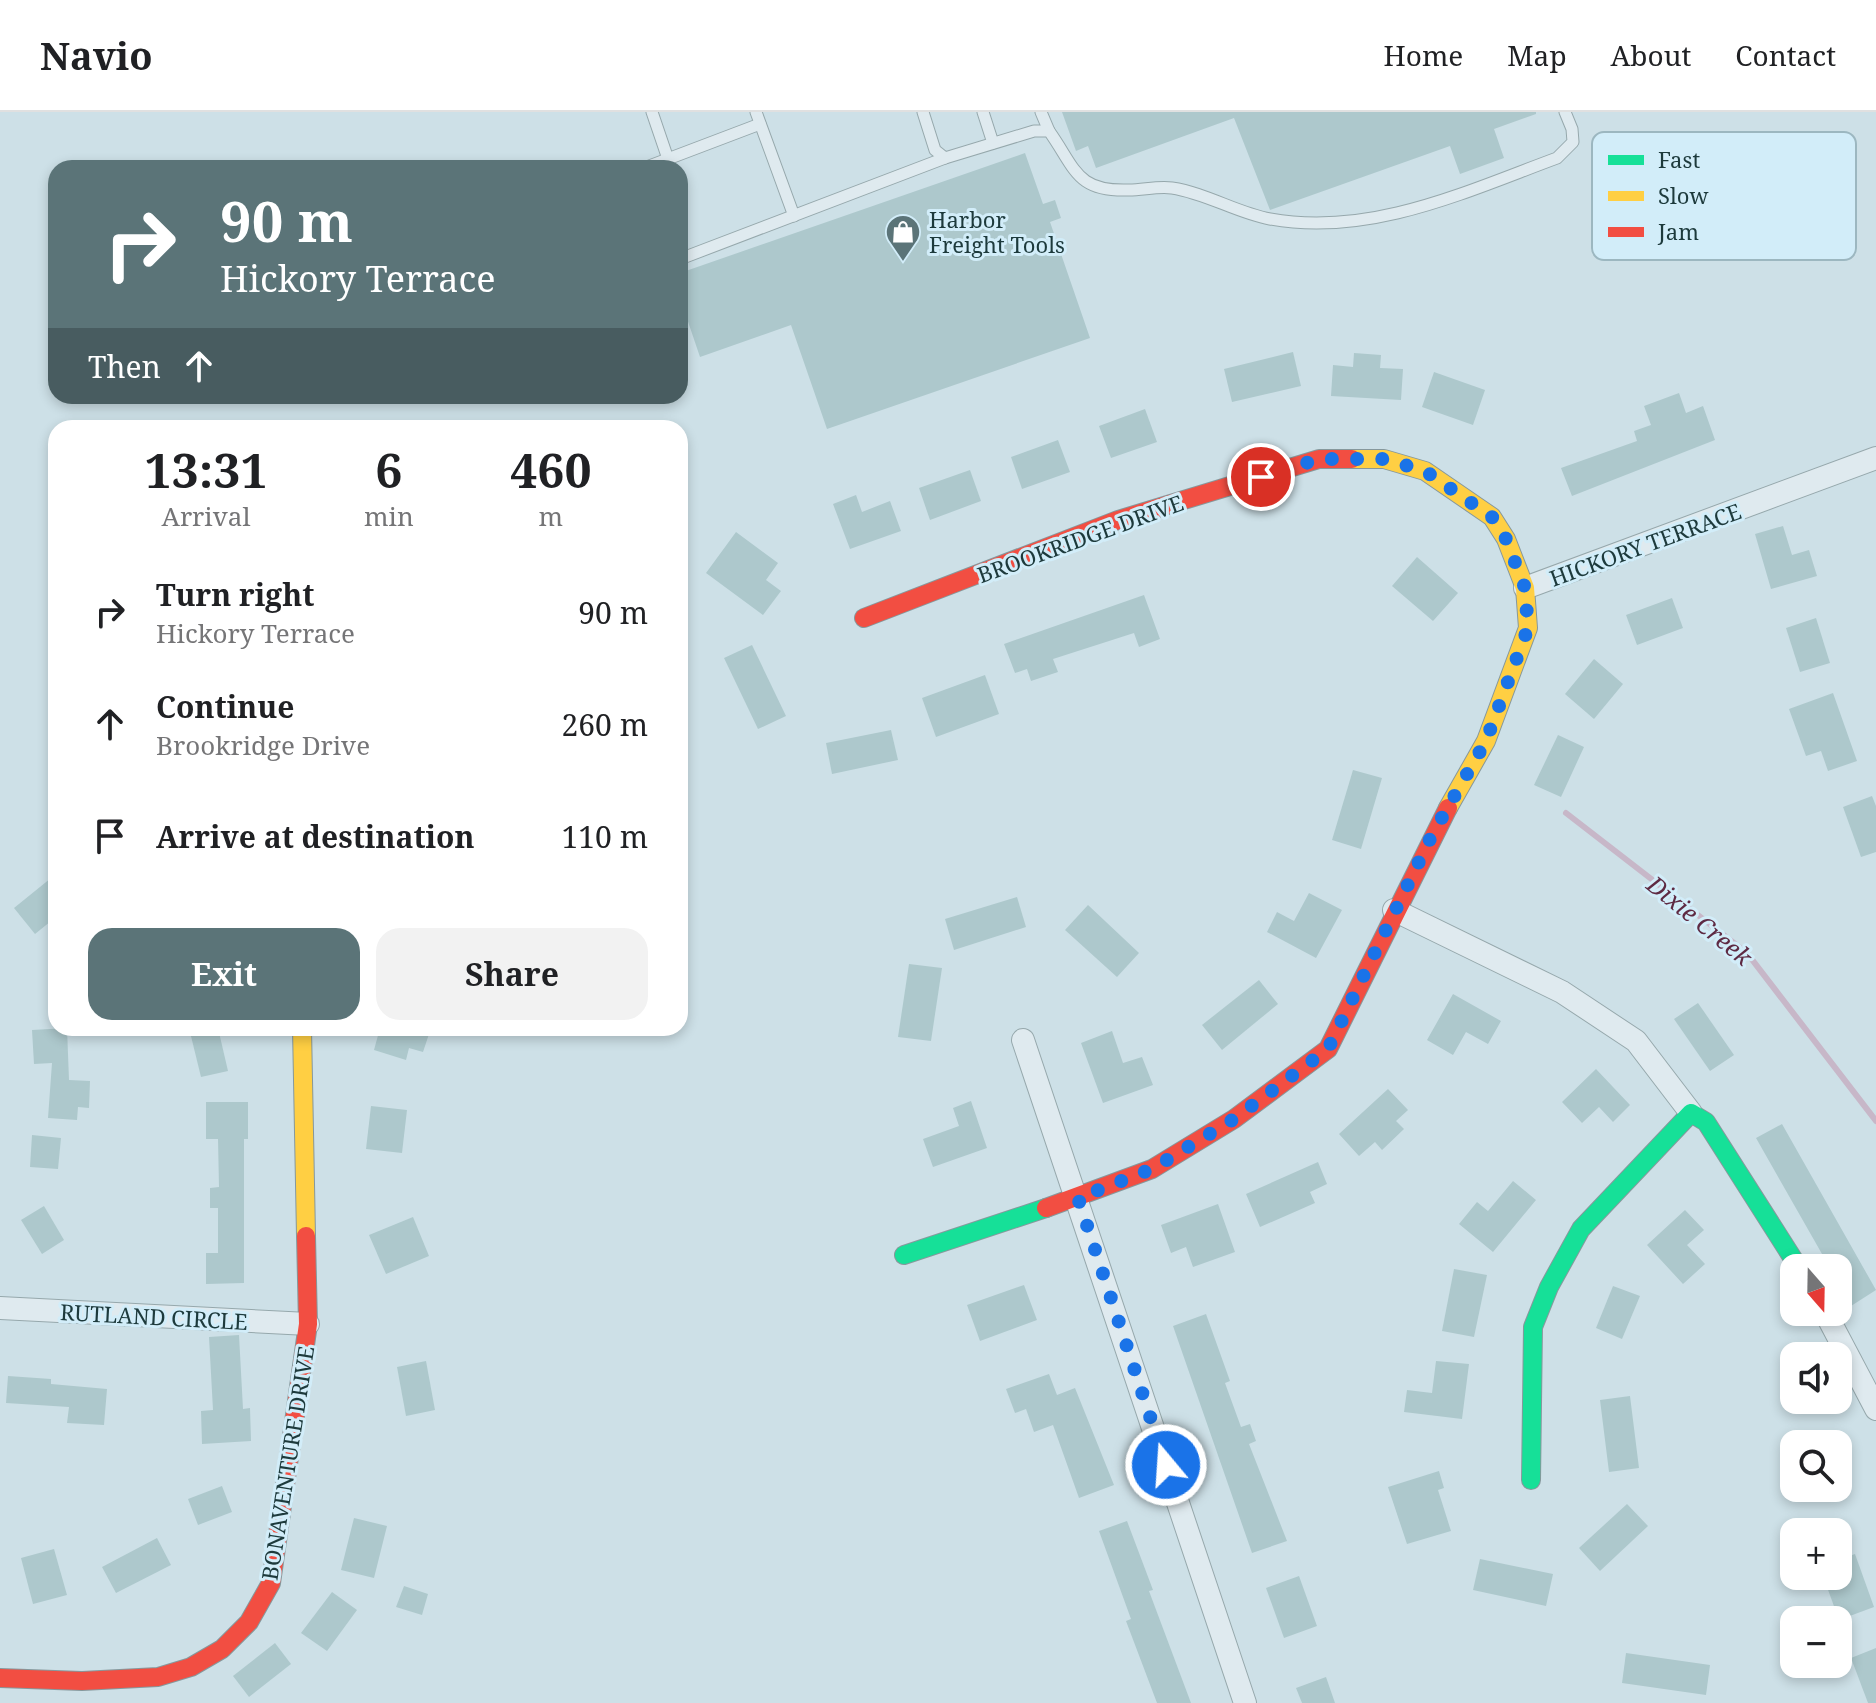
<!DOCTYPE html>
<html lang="en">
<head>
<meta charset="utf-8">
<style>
	body { margin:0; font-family:"Noto Serif",serif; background:#f2f2f2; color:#202124; height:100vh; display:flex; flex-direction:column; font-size:30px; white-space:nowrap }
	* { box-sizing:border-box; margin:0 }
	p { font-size:26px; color:#757577 }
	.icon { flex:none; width:44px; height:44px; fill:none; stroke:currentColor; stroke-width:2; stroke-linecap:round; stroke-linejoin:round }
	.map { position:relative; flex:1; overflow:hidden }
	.details { position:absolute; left:48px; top:308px; width:640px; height:616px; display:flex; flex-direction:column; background:#fff; border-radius:24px; box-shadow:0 4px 12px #0003 }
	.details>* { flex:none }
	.guide { position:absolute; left:48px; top:48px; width:640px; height:244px; border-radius:24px; box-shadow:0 4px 12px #0003; background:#5b7478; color:#fff; overflow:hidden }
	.needle { width:52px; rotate:160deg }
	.fabs { position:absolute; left:1780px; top:1142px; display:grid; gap:16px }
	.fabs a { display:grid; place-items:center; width:72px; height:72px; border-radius:16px; background:#fff; box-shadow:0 4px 12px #0003; font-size:40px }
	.pin { position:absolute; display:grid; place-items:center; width:68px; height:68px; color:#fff; margin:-34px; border:4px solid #fff; border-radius:50%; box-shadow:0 2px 8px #0007 }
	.me { position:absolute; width:88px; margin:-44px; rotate:342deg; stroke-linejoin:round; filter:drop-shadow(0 0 6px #0008) }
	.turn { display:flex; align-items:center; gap:28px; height:168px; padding:0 40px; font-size:36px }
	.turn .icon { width:104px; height:104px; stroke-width:2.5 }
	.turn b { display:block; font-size:56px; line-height:68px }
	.then { display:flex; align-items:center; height:76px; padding:0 40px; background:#0003; gap:16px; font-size:30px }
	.eta { display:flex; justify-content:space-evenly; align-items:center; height:136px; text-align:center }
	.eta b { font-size:48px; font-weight:700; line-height:56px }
	.button { display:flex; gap:16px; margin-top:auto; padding:16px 40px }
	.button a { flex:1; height:92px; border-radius:24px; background:#5b7478; color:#fff; font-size:32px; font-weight:700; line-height:92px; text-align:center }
	.button a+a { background:#f2f2f2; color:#202124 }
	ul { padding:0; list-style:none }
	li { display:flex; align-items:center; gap:24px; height:112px; padding:0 40px }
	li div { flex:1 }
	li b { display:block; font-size:30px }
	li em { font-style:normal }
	header { display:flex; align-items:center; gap:48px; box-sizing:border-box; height:112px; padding:0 40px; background:#fff; border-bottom:2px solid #e0e0e0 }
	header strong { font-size:38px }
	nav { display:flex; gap:44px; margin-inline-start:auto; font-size:28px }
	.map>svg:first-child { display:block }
</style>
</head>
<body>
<header>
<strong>Navio</strong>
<nav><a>Home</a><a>Map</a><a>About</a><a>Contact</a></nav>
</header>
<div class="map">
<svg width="1876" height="1591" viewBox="0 0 1876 1591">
	<rect width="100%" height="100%" fill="#cde0e7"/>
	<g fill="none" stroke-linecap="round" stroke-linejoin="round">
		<path stroke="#c7b7c8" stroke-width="6" d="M1566,701L1747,841L1876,1009"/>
	</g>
	<g fill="#adc8cc">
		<path d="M1062,0H1536V2L1494,17L1504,46L1460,62L1450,34L1270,98L1234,6L1096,56L1088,34L1076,39Z"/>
		<path d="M1025,41L1043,92L1055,88L1061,106L1050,110L1090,226L827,317L791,213L700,245L680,186V161Z"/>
		<path d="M1293,240L1301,274L1232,290L1224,257Z"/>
		<path d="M1354,241L1381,243L1380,256L1403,257L1401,288L1331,284L1333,253L1353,255Z"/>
		<path d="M1434,260L1485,278L1473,313L1422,295Z"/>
		<path d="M1679,281L1686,301L1703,294L1715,328L1572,384L1561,356L1637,329L1634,319L1651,313L1644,294Z"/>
		<path d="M1145,297L1157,330L1111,346L1099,314Z"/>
		<path d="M1058,328L1070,360L1022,377L1011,345Z"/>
		<path d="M970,358L981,389L930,408L919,376Z"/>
		<path d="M856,383L862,400L890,389L901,419L850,437L833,392Z"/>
		<path d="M1783,414L1792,443L1809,438L1817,464L1771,477L1755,422Z"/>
		<path d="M736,420L778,451L766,468L781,479L763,503L706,461Z"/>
		<path d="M1417,445L1458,481L1433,509L1392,474Z"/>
		<path d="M1144,483L1160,527L1139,535L1134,521L1053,547L1058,560L1031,569L1027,557L1015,561L1004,532Z"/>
		<path d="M1672,486L1683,516L1637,533L1626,503Z"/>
		<path d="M1816,506L1830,551L1800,560L1786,516Z"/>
		<path d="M752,533L786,604L758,617L724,546Z"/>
		<path d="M1594,547L1623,572L1594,607L1565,582Z"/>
		<path d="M985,563L999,602L936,625L922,586Z"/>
		<path d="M1833,581L1857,649L1828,659L1821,639L1806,644L1789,597Z"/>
		<path d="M891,618L898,648L832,662L826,631Z"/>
		<path d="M1558,623L1584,635L1561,685L1534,673Z"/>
		<path d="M1353,658L1382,666L1361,737L1332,728Z"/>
		<path d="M1872,684L1876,694V740L1861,745L1843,695Z"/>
		<path d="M56,762V805L35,822L14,796Z"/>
		<path d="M1309,781L1342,798L1316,846L1267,820L1277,800L1294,809Z"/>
		<path d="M1017,785L1026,815L954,838L945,807Z"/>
		<path d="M1088,793L1139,841L1117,865L1065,818Z"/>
		<path d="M909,852L942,856L931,929L898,925Z"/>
		<path d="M1259,868L1278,892L1222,938L1202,913Z"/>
		<path d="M1453,882L1501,909L1488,932L1466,920L1453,943L1427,928Z"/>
		<path d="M1698,891L1734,943L1710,959L1674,907Z"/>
		<path d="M67,916L69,968L90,969L89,996L78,995L77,1008L48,1006L52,951L34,952L32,918Z"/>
		<path d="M189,916H218L228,959L201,965Z"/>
		<path d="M380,916H431L423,940L409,936L406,948L374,938Z"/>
		<path d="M1112,919L1123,951L1142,945L1153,973L1103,991L1081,931Z"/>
		<path d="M1596,957L1630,993L1613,1010L1599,995L1582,1011L1562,990Z"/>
		<path d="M1388,977L1408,998L1396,1009L1404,1017L1382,1038L1375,1030L1359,1044L1339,1022Z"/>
		<path d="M971,989L987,1036L933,1055L923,1027L959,1014L953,996Z"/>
		<path d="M206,990H248V1027H244V1171L206,1172V1141H218V1096H210V1076L219,1075L218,1027H206Z"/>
		<path d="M371,994L407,998L402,1041L366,1037Z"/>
		<path d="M1782,1012L1876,1178L1851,1194L1838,1171V1156H1830L1756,1026Z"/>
		<path d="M32,1023L61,1026L58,1057L30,1055Z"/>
		<path d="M1318,1050L1327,1072L1310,1080L1315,1091L1260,1115L1246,1082Z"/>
		<path d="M1513,1069L1536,1088L1493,1140L1459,1112L1477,1090L1488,1099Z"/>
		<path d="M1218,1092L1235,1140L1193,1155L1186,1135L1171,1141L1161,1113Z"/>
		<path d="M44,1094L64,1128L42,1142L21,1108Z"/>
		<path d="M1685,1098L1704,1118L1687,1133L1705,1152L1683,1172L1647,1133Z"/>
		<path d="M413,1105L429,1144L386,1162L369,1123Z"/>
		<path d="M1454,1157L1487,1163L1474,1225L1442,1219Z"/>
		<path d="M1024,1173L1037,1208L980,1229L967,1193Z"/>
		<path d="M1613,1174L1640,1184L1622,1227L1596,1216Z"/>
		<path d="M1206,1202L1230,1269L1225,1271L1241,1315L1250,1312L1256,1329L1249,1332L1287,1429L1252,1441L1173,1214Z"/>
		<path d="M239,1223L243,1297L250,1296L251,1329L202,1332L201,1299L213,1298L209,1225Z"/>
		<path d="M426,1249L435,1298L406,1304L397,1255Z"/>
		<path d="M1436,1249L1469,1252L1462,1307L1404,1300L1407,1278L1432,1281Z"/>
		<path d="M1049,1262L1057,1283L1075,1276L1114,1373L1079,1386L1053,1313L1034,1320L1026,1297L1015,1301L1006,1277Z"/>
		<path d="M8,1264L51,1267V1272L107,1277L104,1313L67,1311L69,1295L6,1291Z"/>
		<path d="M1630,1284L1639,1356L1609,1360L1600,1288Z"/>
		<path d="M1439,1359L1444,1376L1438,1378L1451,1419L1407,1432L1388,1375Z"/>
		<path d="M222,1374L232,1400L198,1413L188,1387Z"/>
		<path d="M1627,1392L1648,1414L1600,1459L1579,1436Z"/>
		<path d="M354,1406L387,1414L374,1466L341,1458Z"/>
		<path d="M1127,1409L1153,1478L1149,1479L1191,1591H1157L1126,1509L1131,1507L1099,1419Z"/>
		<path d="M157,1426L171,1453L116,1481L102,1455Z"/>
		<path d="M54,1437L67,1483L33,1492L21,1446Z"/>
		<path d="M1855,1442L1874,1495L1839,1508L1823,1464H1838V1448Z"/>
		<path d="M1480,1447L1553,1462L1546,1494L1473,1478Z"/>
		<path d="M1299,1464L1317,1514L1284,1526L1266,1476Z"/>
		<path d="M404,1474L428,1482L422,1503L396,1495Z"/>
		<path d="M332,1480L357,1498L327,1539L301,1521Z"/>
		<path d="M275,1531L291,1552L249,1585L233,1564Z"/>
		<path d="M1876,1536V1591H1868L1851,1546Z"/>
		<path d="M1626,1541L1710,1553L1706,1583L1622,1571Z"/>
		<path d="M1326,1565L1335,1591H1302L1296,1576Z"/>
	</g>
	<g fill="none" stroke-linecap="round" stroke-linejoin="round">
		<defs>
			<g id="lane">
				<path d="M652,0L668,47"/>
				<path d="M756,0L794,104"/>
				<path d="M923,0L935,38L945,46L1034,19H1049C1076,57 1076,80 1129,78C1143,78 1158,74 1172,76C1206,81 1237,101 1270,107C1370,125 1465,80 1557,46L1573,30L1572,17L1565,0"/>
				<path d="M983,0L993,31"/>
				<path d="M1041,0L1049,19"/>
				<path d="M644,56L760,12"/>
				<path d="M680,147L945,46"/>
			</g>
			<g id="street">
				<path d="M1525,476L1876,346"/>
				<path d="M1394,798L1562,880L1636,929L1691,1001"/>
				<path d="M1023,928L1245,1591"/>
				<path d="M0,1196L308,1212"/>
				<path d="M1825,1200L1876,1297"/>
			</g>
			<g id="fast">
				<path d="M904,1143L1046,1096"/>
				<path d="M1531,1368L1533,1215L1549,1175L1581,1117L1691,1001L1706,1010L1799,1156"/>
			</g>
			<g id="slow">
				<path d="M1352,347H1384L1425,359L1492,405L1506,427L1525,476L1528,516L1486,629L1448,696"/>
				<path d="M302,916L306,1124"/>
			</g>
			<g id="jam">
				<path d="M864,506L1118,408L1319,347H1352"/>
				<path d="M1046,1096L1152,1057L1234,1007L1328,937L1448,696"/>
				<path d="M0,1566L82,1569L158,1565L191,1555L222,1537L249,1510L271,1471L308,1212L306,1124"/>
			</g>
		</defs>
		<use href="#lane" stroke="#96a8ac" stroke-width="13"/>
		<use href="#street" stroke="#96a8ac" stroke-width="24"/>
		<use href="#fast" stroke="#86989c" stroke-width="20"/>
		<use href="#slow" stroke="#86989c" stroke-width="20"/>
		<use href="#jam" stroke="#86989c" stroke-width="20"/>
		<use href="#lane" stroke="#dfeaef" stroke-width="11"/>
		<use href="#street" stroke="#dfeaef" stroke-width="22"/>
		<use href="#fast" stroke="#16e098" stroke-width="18"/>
		<use href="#slow" stroke="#ffcf43" stroke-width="18"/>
		<use href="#jam" stroke="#f24e42" stroke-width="18"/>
	</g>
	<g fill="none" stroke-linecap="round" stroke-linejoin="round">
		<path stroke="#1a73e8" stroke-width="14" stroke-dasharray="0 25.2" d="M1166,1353L1078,1086L1152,1057L1234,1007L1328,937L1432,723L1486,629L1528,516L1525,476L1506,427L1492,405L1425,359L1384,347H1319L1261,365"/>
	</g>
	<defs>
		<symbol id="shop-pin" viewBox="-11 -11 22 30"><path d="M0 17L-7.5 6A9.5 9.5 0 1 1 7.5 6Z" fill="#5b7478" stroke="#d2edf9"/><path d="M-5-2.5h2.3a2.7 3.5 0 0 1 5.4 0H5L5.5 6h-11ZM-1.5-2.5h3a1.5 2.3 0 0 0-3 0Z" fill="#fff"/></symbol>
	</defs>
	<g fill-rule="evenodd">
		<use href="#shop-pin" x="883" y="100" width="40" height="54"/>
	</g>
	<g text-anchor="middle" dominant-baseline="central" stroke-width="6" stroke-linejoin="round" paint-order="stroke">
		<g font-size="22" fill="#1d3a3c" stroke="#d2edf9" text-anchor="start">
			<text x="929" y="107">Harbor<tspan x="929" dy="25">Freight Tools</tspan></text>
		</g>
		<g font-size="22" fill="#1d3a3c" stroke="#d2edf9">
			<text transform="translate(1080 426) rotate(-20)">BROOKRIDGE DRIVE</text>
			<text transform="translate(1645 432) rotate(-20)">HICKORY TERRACE</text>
			<text transform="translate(154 1204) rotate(3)">RUTLAND CIRCLE</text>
			<text transform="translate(287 1351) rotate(-81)">BONAVENTURE DRIVE</text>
		</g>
		<g font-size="24" font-style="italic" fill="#5e2a43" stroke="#d2edf9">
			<text transform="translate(1700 808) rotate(39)">Dixie Creek</text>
		</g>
	</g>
	<rect x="1592" y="20" width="264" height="128" rx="12" fill="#d2edf9" stroke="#9cb7c0" stroke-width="2"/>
	<rect x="1608" y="43" width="36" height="10" fill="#16e098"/>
	<rect x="1608" y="79" width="36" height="10" fill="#ffcf43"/>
	<rect x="1608" y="115" width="36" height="10" fill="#f24e42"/>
	<g font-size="22" fill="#1d3a3c">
		<text x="1658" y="56">Fast</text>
		<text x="1658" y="92">Slow</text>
		<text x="1658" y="128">Jam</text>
	</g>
</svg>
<div class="fabs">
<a><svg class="needle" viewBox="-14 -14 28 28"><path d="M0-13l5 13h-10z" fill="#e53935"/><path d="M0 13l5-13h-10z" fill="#757577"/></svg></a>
<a><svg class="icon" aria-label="sound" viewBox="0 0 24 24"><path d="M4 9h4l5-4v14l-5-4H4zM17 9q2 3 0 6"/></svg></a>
<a><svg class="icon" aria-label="search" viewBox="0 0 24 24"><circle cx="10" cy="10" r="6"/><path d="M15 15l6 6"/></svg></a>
<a>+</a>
<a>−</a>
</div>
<div class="pin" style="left:1261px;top:365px;background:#d93025"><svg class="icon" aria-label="arrive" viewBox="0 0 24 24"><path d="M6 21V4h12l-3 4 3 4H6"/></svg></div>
<svg class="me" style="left:1166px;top:1353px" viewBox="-20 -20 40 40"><circle r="17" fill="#1a73e8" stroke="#fff" stroke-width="3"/><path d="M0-11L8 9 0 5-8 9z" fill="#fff"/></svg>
<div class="guide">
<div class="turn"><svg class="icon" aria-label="right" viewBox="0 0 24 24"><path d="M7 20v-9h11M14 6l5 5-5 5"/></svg><div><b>90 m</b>Hickory Terrace</div></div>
<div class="then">Then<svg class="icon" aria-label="ahead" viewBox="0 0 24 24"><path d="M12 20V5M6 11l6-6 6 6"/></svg></div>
</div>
<section class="details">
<div class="eta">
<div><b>13:31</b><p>Arrival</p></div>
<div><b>6</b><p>min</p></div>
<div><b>460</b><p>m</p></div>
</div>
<ul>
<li><svg class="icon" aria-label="right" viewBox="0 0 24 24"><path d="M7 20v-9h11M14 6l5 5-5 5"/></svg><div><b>Turn right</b><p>Hickory Terrace</p></div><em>90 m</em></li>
<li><svg class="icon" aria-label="ahead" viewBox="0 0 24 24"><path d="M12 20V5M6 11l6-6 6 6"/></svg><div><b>Continue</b><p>Brookridge Drive</p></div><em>260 m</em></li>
<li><svg class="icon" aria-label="arrive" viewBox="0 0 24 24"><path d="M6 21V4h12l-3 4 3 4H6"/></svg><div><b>Arrive at destination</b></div><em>110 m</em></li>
</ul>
<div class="button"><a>Exit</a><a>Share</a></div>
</section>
</div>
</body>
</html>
